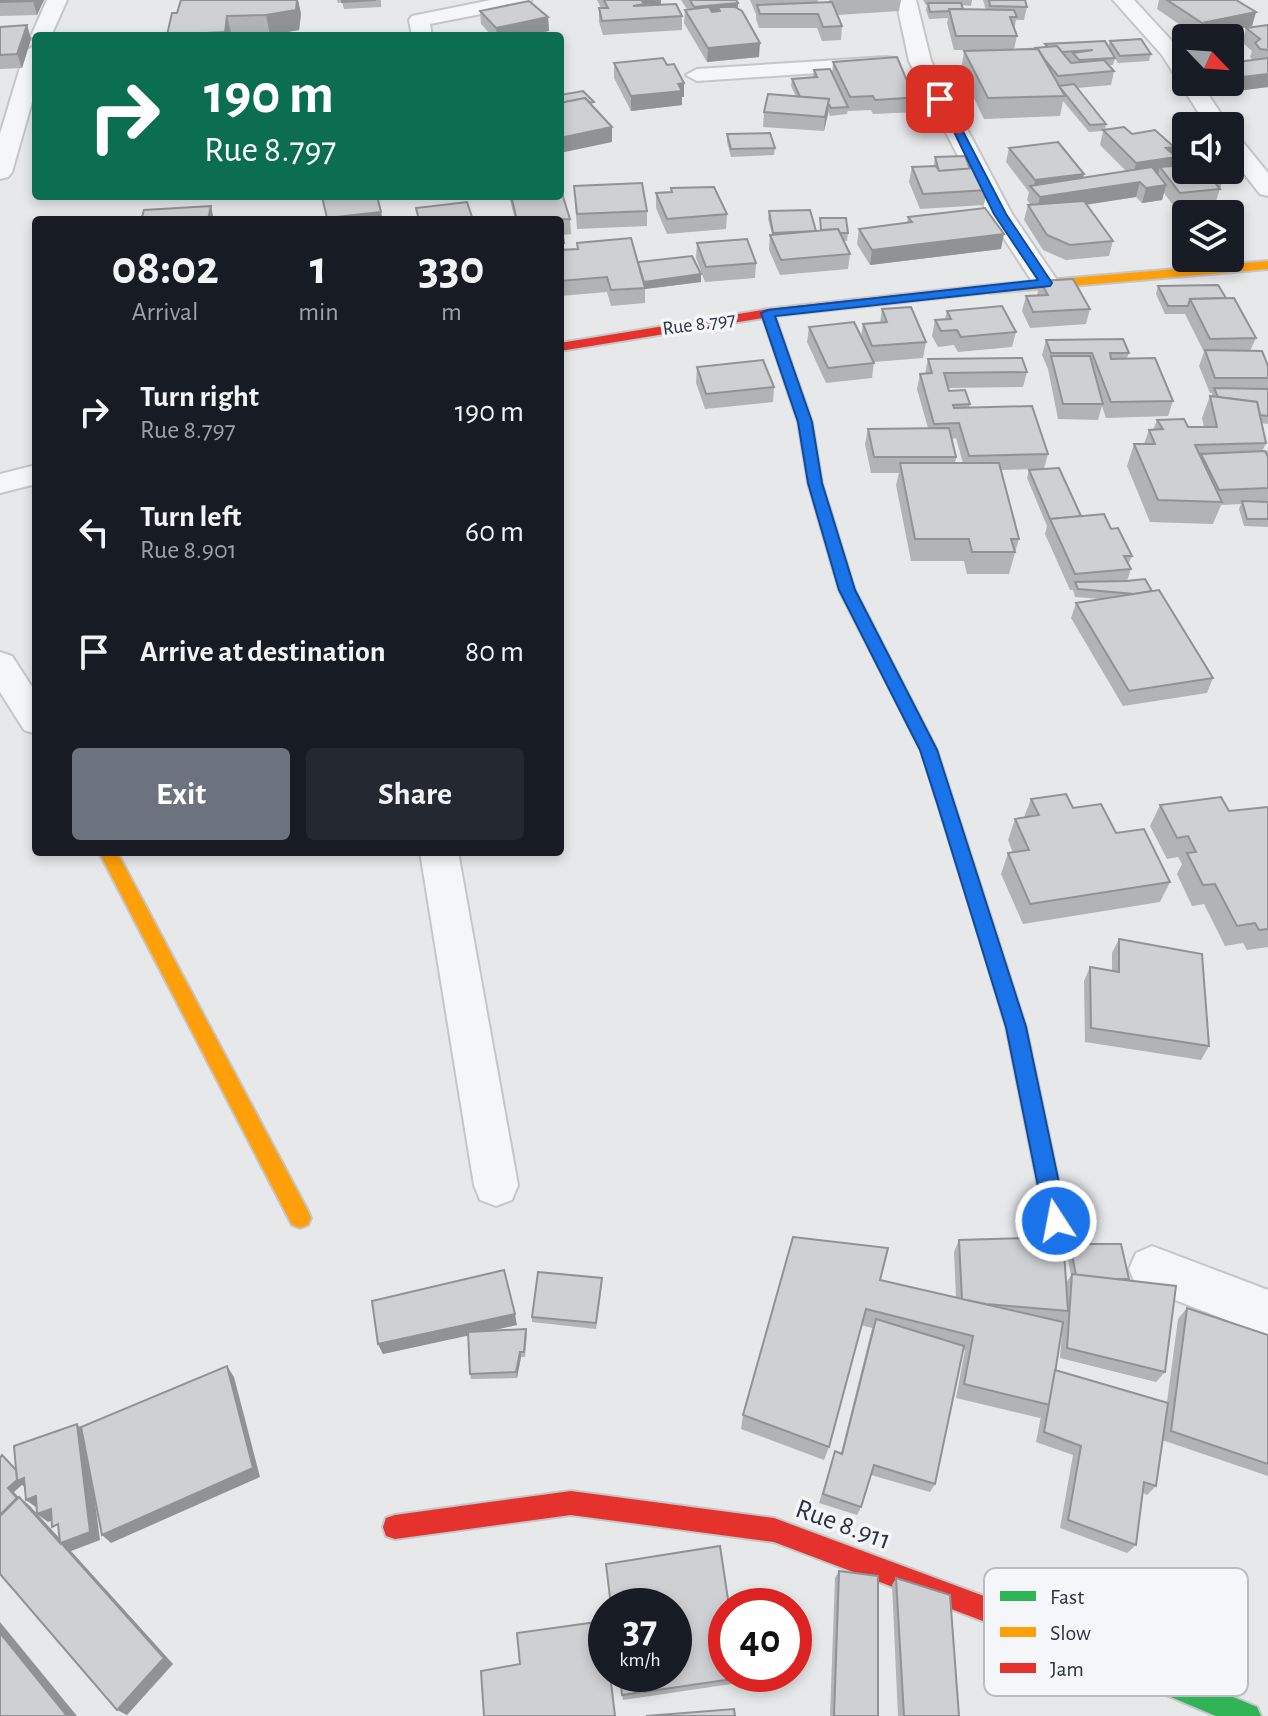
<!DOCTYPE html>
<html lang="en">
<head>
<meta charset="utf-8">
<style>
	body { margin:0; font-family:"Alegreya Sans",sans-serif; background:#242831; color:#f1f3f6; height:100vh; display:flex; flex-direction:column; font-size:30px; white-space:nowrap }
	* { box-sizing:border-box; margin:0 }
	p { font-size:26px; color:#9ea1a6 }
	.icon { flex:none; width:44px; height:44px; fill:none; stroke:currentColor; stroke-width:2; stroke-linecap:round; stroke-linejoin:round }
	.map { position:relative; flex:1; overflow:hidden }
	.drawer { position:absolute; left:32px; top:216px; width:532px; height:640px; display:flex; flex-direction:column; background:#171b24; border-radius:8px; box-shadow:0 4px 12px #0003 }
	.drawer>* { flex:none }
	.top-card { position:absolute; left:32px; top:32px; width:532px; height:168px; border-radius:8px; box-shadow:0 4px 12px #0003; background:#0b6e4f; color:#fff; overflow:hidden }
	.needle { width:52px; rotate:115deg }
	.buttons { position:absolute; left:1172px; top:24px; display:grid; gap:16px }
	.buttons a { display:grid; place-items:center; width:72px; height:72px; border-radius:8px; background:#171b24; box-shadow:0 4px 12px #0003; font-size:40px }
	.speed { position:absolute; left:588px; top:1588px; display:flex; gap:16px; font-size:40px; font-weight:700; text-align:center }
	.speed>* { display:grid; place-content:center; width:104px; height:104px; border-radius:50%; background:#171b24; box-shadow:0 4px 12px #0003; line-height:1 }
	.speed small { font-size:20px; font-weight:400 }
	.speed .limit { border:12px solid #d22; background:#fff; color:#111 }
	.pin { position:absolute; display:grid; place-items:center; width:68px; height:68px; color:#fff; margin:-34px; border-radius:16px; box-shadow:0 4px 12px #0006 }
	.me { position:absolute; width:88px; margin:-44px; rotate:349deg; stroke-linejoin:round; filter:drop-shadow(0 0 6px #0008) }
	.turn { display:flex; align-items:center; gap:28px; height:168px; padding:0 40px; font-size:36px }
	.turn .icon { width:104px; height:104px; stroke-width:2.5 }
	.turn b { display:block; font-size:56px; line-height:68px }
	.eta { display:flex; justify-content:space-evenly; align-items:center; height:136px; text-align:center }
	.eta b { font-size:48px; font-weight:600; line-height:56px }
	.primary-button { display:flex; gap:16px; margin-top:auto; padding:16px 40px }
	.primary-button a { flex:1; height:92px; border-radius:8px; background:#6c737f; color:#fff; font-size:32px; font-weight:600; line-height:92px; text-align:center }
	.primary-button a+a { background:#242831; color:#f1f3f6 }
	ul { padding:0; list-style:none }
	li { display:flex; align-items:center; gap:24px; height:120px; padding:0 40px }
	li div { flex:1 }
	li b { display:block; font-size:30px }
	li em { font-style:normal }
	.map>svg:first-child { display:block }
</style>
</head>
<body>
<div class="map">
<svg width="1268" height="1716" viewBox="0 0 1268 1716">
	<rect width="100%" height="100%" fill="#e6e8ea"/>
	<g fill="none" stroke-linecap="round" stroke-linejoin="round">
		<defs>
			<g id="street">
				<path d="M47,0H67L51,36H36L34,40L31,36Z"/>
				<path d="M491,0H532L522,6L430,24L432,36H412L409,20L412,16Z"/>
				<path d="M896,0H916L931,61L1012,214L1059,283L1055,289H1037L988,214L909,61Z"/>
				<path d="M1113,0H1134L1182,52L1186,59V82H1200L1229,126H1207L1162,55Z"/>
				<path d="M36,45V88L12,172L8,177L0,179V134L25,51Z"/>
				<path d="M886,57L894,58L897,63L894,68L697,81L686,75L697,69Z"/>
				<path d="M1230,134L1238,136L1268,173V196L1260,194L1230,156Z"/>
				<path d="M36,465V484L0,493V474Z"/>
				<path d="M0,652L12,656L36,693V734L24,730L0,692Z"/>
				<path d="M420,852H458L518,1185L512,1200L496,1206L480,1200L474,1185Z"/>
				<path d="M1152,1246L1268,1290V1336L1136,1285L1129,1269L1136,1253Z"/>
			</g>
			<path id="fast" d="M1054,1622L1257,1707L1261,1716H1216L1045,1644L1041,1635L1045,1626Z"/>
			<g id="slow">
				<path d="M1268,261V269L990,293L984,289L990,285Z"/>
				<path d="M99,852H117L308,1211L311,1218L308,1225L300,1228L292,1225Z"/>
				<path d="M986,922L993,925L995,930L1026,1027L1067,1221L1064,1228L1056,1231L1048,1228L1045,1221L1006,1027L977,930L979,925Z"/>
			</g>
			<g id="jam">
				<path d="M990,285L994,286V292L775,316L812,422L822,483L855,590L937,750L995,930L993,935H979L977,930L921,750L839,590L808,483L798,422L763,318L560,351V343L768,309Z"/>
				<path d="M571,1491L774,1518L1054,1622L1063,1626L1067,1635L1063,1644L1054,1648L774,1542L571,1515L395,1539L386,1536L383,1527L386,1518L395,1515Z"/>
			</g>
		</defs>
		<use href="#street" stroke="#c4c6c8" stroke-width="4"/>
		<use href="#fast" stroke="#c4c6c8" stroke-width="4"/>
		<use href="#slow" stroke="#c4c6c8" stroke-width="4"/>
		<use href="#jam" stroke="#c4c6c8" stroke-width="4"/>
		<use href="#street" fill="#f5f6f7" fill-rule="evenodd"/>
		<use href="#fast" fill="#30b455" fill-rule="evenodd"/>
		<use href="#slow" fill="#ff9f0a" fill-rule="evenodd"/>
		<use href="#jam" fill="#e5322d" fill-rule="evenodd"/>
	</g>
	<g fill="#b1b3b5" fill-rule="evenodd">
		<path d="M0,0H44L37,15L0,16Z"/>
		<path d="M181,0H298L301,14L299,30L270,35L167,36L177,13Z"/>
		<path d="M337,0H381V7L344,9L342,2L338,3Z"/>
		<path d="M597,0H661V5L682,16V30L603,35L599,22V8H601Z"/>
		<path d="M681,0H737L738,8L759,57L707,62L684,23L685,10L687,9Z"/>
		<path d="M750,0H818V3L830,2L829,0H901L899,11L837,15L842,26L841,40L822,41L817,28H759L756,19V14Z"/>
		<path d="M923,0H972L971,6L962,5L963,9L986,10L983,0H1025L1027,7L1024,20H1016L1014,30L1017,36L1014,49L1045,47V44L1108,47L1110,41L1151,54L1149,61L1118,63L1115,58L1113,65H1109L1114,71L1111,85L1077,88L1106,124L1105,130L1132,134L1172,153L1176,157L1174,166L1223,180L1215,204L1175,208L1164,193L1162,200L1142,203L1136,197L1086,205L1113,241L1109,256L1066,260L1043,250L1024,220L1028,205H1031L1027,200L1029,192L1006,162L1009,148L1083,178L1126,171L1100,145L1103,131L1089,132L1063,101L1060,116L984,119L961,71L964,51L996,50H954L947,23L948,18L929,19L926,10L927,5H926Z"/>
		<path d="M1159,0H1236L1256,12L1252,26L1198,37L1157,9Z"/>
		<path d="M480,11L548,17L549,31L524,36H492L481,24Z"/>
		<path d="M27,25L31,39L22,68L0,69V27Z"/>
		<path d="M1268,25V87L1229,92L1217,82H1230V63L1253,60L1250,57L1252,51L1242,42L1246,28Z"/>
		<path d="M833,62L910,88L921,97L918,112L873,114L871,110L848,111V110L847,114L830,116L828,111L824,131L763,127L764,112L796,97L791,86L792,79L813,77L814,70L832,74Z"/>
		<path d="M614,63L667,65L684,83V97H682V105L631,111L614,78Z"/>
		<path d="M727,134L775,148L774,155L731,157L727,142Z"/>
		<path d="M935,157L970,169L987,190L984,205L920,209L909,182L912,167L934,166Z"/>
		<path d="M574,186L647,211V226L577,229Z"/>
		<path d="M671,188L727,214L726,229L667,234L656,208V193L671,192Z"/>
		<path d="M509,196H560L570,219L571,234L563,235L564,250L577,249V243L701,282L645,289V303L611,306L607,292L560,296V220H515Z"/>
		<path d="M769,211L816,231L820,230V218L848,233L847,241H844L850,254L848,269L780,275L769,250L770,235L772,234L768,219Z"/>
		<path d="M908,217L1001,249L870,265L857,244L859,229L907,223Z"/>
		<path d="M697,243L756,263L755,278L705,282L696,258Z"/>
		<path d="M1040,281L1090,309L1086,324L1030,328L1022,311L1026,296H1037Z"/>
		<path d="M1158,286L1226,298L1256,338L1250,351L1268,366V424L1261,423L1266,443L1262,452H1265L1268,450V527L1244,526L1239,509L1241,504L1221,505L1213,524L1150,522L1127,466L1134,444H1144L1149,430H1153L1157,420L1188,427H1204L1202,418L1210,396H1212V393H1210L1199,366L1204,352L1185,314H1165L1156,294Z"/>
		<path d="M882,309L926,342L923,358L874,362L872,378L826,383L807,342L809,327L861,337L863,324L880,323Z"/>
		<path d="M947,311L1016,332L1012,347L958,352L954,345L938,347L932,336L935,320L945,319Z"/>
		<path d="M1046,340L1129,353L1127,358L1173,401L1168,416L1106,418L1102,406L1098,420L1058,419L1048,369L1042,355Z"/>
		<path d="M928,359L1027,372L1023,387L948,388L949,391L970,404L969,407L1048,454L1044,469L1081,516L1111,529L1132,556L1128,565L1131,569L1127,581L1152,591L1213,678L1207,693L1123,706L1071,618L1076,603L1101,599L1075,597L1073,590H1070L1045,534L1047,526L1027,478L1029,470L1038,469L1001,470L1019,539L1009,574H967L964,561H911L896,485L899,473H871L865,444L868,429L928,428L917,389L920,374H925ZM956,438L963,463H955L956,457L952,439Z"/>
		<path d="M697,367L774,387L773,402L705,409L696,383Z"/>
		<path d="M1031,799L1073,808L1116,833L1170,882L1160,902L1023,924L1001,874L1008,853H1013L1008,840L1015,819L1024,817Z"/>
		<path d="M1160,805L1229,811L1268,807V947L1247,950L1243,943L1225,946L1204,904L1192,906L1177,874L1182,864L1178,857L1167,859L1150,826Z"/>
		<path d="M1119,939L1209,1046L1201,1060L1085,1042L1084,981L1090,967L1112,971V953Z"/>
		<path d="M959,1240L1066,1283L1071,1275L1066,1250L1070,1244L1129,1279L1127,1281L1165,1372L1156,1382L1060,1358L1062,1333L1055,1370L1167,1402L1178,1319L1187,1308L1268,1335V1476L1162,1440L1156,1486L1147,1495L1143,1493L1136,1545L1127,1553L1060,1528L1073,1455L1036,1442L1041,1416L1040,1418L956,1398L965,1350H963L935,1484L930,1492L871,1475L861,1507L857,1515L819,1503L835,1451L841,1453L872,1328L861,1325L829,1447L824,1460L741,1429L743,1415L880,1280L956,1298L954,1252Z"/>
		<path d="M602,1284L596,1329L532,1322V1317Z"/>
		<path d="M517,1325L489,1331L526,1329L527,1335L525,1357H521L517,1378L471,1379L470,1374L468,1335L383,1354L378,1344Z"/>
		<path d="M839,1571L878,1716H830L835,1578Z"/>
		<path d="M896,1578L959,1716H898L892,1585Z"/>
		<path d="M619,1674L740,1678L738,1683L623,1700Z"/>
	</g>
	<g fill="#909294">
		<path d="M33,0H44L37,15L33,1Z"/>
		<path d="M297,0H298L301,14L299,30L270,35L266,15Z"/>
		<path d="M661,0V13L633,6L642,1Z"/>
		<path d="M738,3L737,16L718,7V18L693,21L694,7Z"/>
		<path d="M1256,12L1252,26L1198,37L1202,23Z"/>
		<path d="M227,16L232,36H225V32Z"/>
		<path d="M548,17L549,31L524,36H497L496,28Z"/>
		<path d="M27,25L31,39L22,68L17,54Z"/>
		<path d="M760,43L759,57L707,62L708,48Z"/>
		<path d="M1268,74V87L1229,92L1233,78Z"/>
		<path d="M684,83V97H682V105L631,111V96Z"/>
		<path d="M829,99L828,114L824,131L825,117Z"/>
		<path d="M612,127V142L560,153V138Z"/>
		<path d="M1174,147L1170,158L1176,157L1172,172L1160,167L1158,174L1132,178L1136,163L1166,148Z"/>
		<path d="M1084,174L1081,189L1033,188L1035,180Z"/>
		<path d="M1140,182L1136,197L1036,212L1040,197Z"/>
		<path d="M1166,185L1162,200L1142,203L1146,188Z"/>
		<path d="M211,206L214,220H208V219Z"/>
		<path d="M381,212L383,220H327V218Z"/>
		<path d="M1004,234L1001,249L870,265L872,250Z"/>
		<path d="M701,274V282L645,289L644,288V282Z"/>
		<path d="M515,1314L517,1325L383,1354L378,1344Z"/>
		<path d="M520,1352L521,1357L517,1378L516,1372Z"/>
		<path d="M227,1366L234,1377L260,1477L111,1543L102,1535Z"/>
		<path d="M77,1424L86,1433L100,1540L71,1551L173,1664L127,1715L117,1710L19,1497L30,1506L63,1542Z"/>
		<path d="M2,1455L25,1479L28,1490L22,1485L14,1492L23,1502L0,1525L8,1488Z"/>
		<path d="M36,1496L37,1508L26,1500Z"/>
		<path d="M51,1509L61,1517L48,1522L37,1514Z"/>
		<path d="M0,1622L77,1716H67L0,1633Z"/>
	</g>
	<g fill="#ced0d3" stroke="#909294" stroke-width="2">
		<path d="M0,0H33V1L0,2Z"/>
		<path d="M181,0H297L296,10L266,15L227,16L225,32L167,35L172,13H177Z"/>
		<path d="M342,0H376L342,2Z"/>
		<path d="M604,0H655L642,1L644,4L633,6L676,4L682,16L602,21L599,8H608Z"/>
		<path d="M690,0H736L738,3L694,7Z"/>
		<path d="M989,0H1025L1027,7L990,6Z"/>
		<path d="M1167,0H1236L1256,12L1202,23Z"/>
		<path d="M529,1L548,17L496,28L480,11Z"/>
		<path d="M832,2L842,26L823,27L818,14H760L757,5Z"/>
		<path d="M928,3H961L963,9H949V11L930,12Z"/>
		<path d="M709,7L712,12L720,11L718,7H735L742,11L760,43L708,48L685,10Z"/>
		<path d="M949,9L1014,10L1017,17H1010L1017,36H956Z"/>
		<path d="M27,25L17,54L0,55V27Z"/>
		<path d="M1268,25V50L1260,49L1255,43L1260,39L1246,28Z"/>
		<path d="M1141,39L1151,54L1120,56L1110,41Z"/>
		<path d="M1105,41L1115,58L1079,60L1073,53L1093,50L1062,52L1057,46L1048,47L1045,44Z"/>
		<path d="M1057,46L1071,63L1104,60L1114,71L1058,76L1045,60L1038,49L1034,48Z"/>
		<path d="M1038,49L1065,96L988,98L964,51Z"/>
		<path d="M897,57L910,88H916L921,97L875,100L873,96L850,97L833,62Z"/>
		<path d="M663,58L667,65L674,64L684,83L678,84L682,91L631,96L614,63Z"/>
		<path d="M1268,58V74L1233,78L1230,75V63Z"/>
		<path d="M830,69L848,107L831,108L828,103L829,99L800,97L792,79L817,77L814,70Z"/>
		<path d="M1074,84L1106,124L1090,125L1059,86Z"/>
		<path d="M583,91L594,102L590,103L585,98L560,103V95Z"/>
		<path d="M768,94L829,99L825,117L764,112Z"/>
		<path d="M585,98L612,127L560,138V103Z"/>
		<path d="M1124,127L1132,134L1155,130L1174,147L1166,148L1176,157L1136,163L1103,130Z"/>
		<path d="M770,133L775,148L731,149L727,134Z"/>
		<path d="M1058,142L1084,174L1035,180L1009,148Z"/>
		<path d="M965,156L970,169L939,171L935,157Z"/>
		<path d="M1186,165V170H1215L1223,180H1213L1220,189L1180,193L1160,167Z"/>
		<path d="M936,166L939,171L975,168L987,190L923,194L912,167Z"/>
		<path d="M1152,167L1166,185L1146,188L1140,182L1040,197L1030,186Z"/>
		<path d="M642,183L647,211L577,214L574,186Z"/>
		<path d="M560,187L570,219L517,220L511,196H560Z"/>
		<path d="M714,187L727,214L667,219L656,193L672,192L671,188Z"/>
		<path d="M333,196H377L381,212L327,218L322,197Z"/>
		<path d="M1084,201L1113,241L1070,245L1047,235L1028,205Z"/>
		<path d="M467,202L473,220H419L416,208Z"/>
		<path d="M211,206L208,219L200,220H141L144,210Z"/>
		<path d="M985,208L1004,234L872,250L859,229L912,222L908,217Z"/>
		<path d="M810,210L816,231L773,233L769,211Z"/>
		<path d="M820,218H846L848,233H840L838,229L821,230Z"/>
		<path d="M560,223H561L564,243H560Z"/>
		<path d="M838,229L850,254L781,260L770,235Z"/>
		<path d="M631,238L645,288L611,290L607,277L560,281V250L578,249L577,243Z"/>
		<path d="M747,239L756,263L706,267L697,243Z"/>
		<path d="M692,256L701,274L644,282L638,262Z"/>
		<path d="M1073,279L1090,309L1033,312L1026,296L1048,295L1040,281Z"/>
		<path d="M1218,285L1226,298L1190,299L1188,306H1168L1158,286Z"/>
		<path d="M1234,298L1256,338L1210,339L1190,299Z"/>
		<path d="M1002,306L1016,332L961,337L957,330L941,331L935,320L951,319L947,311Z"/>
		<path d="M911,307L926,342L872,346L863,324L887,322L882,309Z"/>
		<path d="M854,322L874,363L828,368L809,327Z"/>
		<path d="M1123,339L1129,353H1110L1111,359L1155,358L1173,401L1111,402L1092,353H1051L1046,340Z"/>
		<path d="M1205,350L1262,351L1268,366V378H1215Z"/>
		<path d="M1051,356H1090L1103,404H1063Z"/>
		<path d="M1022,358L1027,372L944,373L949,391L965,390L970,404L953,405L954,408L1032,406L1048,454L969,456L959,423L934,424L920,374L932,373L928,359Z"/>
		<path d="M763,360L774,387L706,394L697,367Z"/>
		<path d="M1214,388L1268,389V416L1260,415L1257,402L1218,397Z"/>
		<path d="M1210,396L1257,402L1266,443L1195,445L1222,502L1158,500L1134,444H1155L1149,430L1163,429L1157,420L1184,419L1188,427H1217Z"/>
		<path d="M949,428L956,457H874L868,429Z"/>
		<path d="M1265,451L1268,457V488L1219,490L1201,454Z"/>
		<path d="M900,463H999L1019,539H1011L1015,552H972L969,539H915Z"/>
		<path d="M1059,468L1081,516L1050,519L1029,470Z"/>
		<path d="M1242,501L1268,502V519H1247Z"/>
		<path d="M1104,514L1111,529L1118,528L1132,556H1124L1131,569L1075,574L1050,519Z"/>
		<path d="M1145,579L1152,591L1134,594L1078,589L1075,582L1127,581Z"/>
		<path d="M1159,590L1213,678L1129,691L1076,603Z"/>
		<path d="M1066,794L1073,808L1101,804L1116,833L1144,829L1170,882L1030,904L1008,853L1029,850L1015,819L1039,815L1031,799Z"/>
		<path d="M1221,797L1229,811L1268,807V929L1259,930L1255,923L1237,926L1215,884L1203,885L1187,853L1196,852L1188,836L1177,838L1160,805Z"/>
		<path d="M1119,939L1202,954L1209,1046L1091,1028L1090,967L1119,972Z"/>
		<path d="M793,1237L888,1248L880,1280L1063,1322L1050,1405L964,1384L973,1336L866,1309L829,1447L743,1415Z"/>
		<path d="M1063,1237L1068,1311L986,1304L962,1299L959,1240Z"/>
		<path d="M1070,1244H1121L1129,1279H1109L1076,1275Z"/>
		<path d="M504,1270L515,1314L378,1344L372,1301Z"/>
		<path d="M538,1272L602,1278L596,1323L532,1317Z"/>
		<path d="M1072,1274L1176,1286L1165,1372L1067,1348Z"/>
		<path d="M1187,1308L1268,1335V1464L1171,1431Z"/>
		<path d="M876,1319L964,1346L935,1484L874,1465L861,1507L823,1494L835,1451L842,1454Z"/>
		<path d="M526,1329L524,1352H520L516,1372L470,1374L468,1332Z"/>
		<path d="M227,1366L253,1468L102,1535L81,1427Z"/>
		<path d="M1055,1370L1168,1403L1156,1486L1144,1482L1136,1545L1068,1520L1081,1446L1044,1432Z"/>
		<path d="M77,1424L90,1532L61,1543L164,1658L117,1710L0,1574V1516L19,1497L60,1543L58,1524L52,1527L51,1509L37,1514L36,1496L26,1500L24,1478L17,1481L14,1446Z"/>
		<path d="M2,1455L16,1470L17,1480L8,1488L17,1498L0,1515V1458Z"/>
		<path d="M720,1546L729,1606H726V1674H740V1678L622,1695L620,1674H674V1606H611L606,1564Z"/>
		<path d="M839,1571L878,1576V1716H834Z"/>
		<path d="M896,1578L950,1595L959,1716H904Z"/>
		<path d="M604,1621L606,1639V1674H610L615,1716H484L481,1671L520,1664L517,1633Z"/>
		<path d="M0,1633L67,1716H0Z"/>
		<path d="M734,1709L735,1716H646Z"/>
	</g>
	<path fill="#1a73e8" stroke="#114b97" stroke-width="2" d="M937,97L946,99L1006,214L1052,283L1050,286L775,316L812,422L822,483L855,590L937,750L955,806L1026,1027L1067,1221L1063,1228L1056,1231L1048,1228L1045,1221L1006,1027L938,806L920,750L839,590L808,483L798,422L761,313L768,310L1038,280L994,214Z"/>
	<g text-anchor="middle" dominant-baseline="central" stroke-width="7" stroke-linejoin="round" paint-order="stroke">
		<g font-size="20" fill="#2b3445" stroke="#f4f6f9">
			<text transform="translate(699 324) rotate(-8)">Rue 8.797</text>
		</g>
		<g font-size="28" fill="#2b3445" stroke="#f4f6f9">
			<text transform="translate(843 1525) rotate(20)">Rue 8.911</text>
		</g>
	</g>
	<rect x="984" y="1568" width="264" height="128" rx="12" fill="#f4f6f9" stroke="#b8bcc3" stroke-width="2"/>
	<rect x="1000" y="1591" width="36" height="10" fill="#30b455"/>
	<rect x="1000" y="1627" width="36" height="10" fill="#ff9f0a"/>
	<rect x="1000" y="1663" width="36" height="10" fill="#e5322d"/>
	<g font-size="22" fill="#2b3445">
		<text x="1050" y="1604">Fast</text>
		<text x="1050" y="1640">Slow</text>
		<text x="1050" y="1676">Jam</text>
	</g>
</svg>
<div class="buttons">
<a><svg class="needle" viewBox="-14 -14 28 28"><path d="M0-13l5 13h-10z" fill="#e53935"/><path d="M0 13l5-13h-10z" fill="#9ea1a6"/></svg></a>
<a><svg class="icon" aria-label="sound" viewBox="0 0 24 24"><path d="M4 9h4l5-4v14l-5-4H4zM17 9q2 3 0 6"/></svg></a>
<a><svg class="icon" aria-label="layers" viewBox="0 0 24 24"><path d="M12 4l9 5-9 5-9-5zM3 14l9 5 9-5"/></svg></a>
</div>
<div class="speed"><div>37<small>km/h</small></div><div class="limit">40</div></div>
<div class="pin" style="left:940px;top:99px;background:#d93025"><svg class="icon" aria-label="arrive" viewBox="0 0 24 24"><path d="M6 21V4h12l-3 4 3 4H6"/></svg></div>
<svg class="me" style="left:1056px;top:1221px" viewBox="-20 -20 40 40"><circle r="17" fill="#1a73e8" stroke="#fff" stroke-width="3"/><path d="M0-11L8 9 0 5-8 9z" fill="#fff"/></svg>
<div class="top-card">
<div class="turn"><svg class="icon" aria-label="right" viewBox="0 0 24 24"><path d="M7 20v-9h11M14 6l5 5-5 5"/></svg><div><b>190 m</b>Rue 8.797</div></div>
</div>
<section class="drawer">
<div class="eta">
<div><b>08:02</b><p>Arrival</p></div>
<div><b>1</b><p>min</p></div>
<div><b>330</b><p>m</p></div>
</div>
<ul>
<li><svg class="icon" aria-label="right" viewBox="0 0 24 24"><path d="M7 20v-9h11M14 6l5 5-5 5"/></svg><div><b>Turn right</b><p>Rue 8.797</p></div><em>190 m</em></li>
<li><svg class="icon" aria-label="left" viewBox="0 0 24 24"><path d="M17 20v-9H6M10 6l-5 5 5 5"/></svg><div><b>Turn left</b><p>Rue 8.901</p></div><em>60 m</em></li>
<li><svg class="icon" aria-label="arrive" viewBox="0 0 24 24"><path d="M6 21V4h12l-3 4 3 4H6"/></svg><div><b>Arrive at destination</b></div><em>80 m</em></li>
</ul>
<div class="primary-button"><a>Exit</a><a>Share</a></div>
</section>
</div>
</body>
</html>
